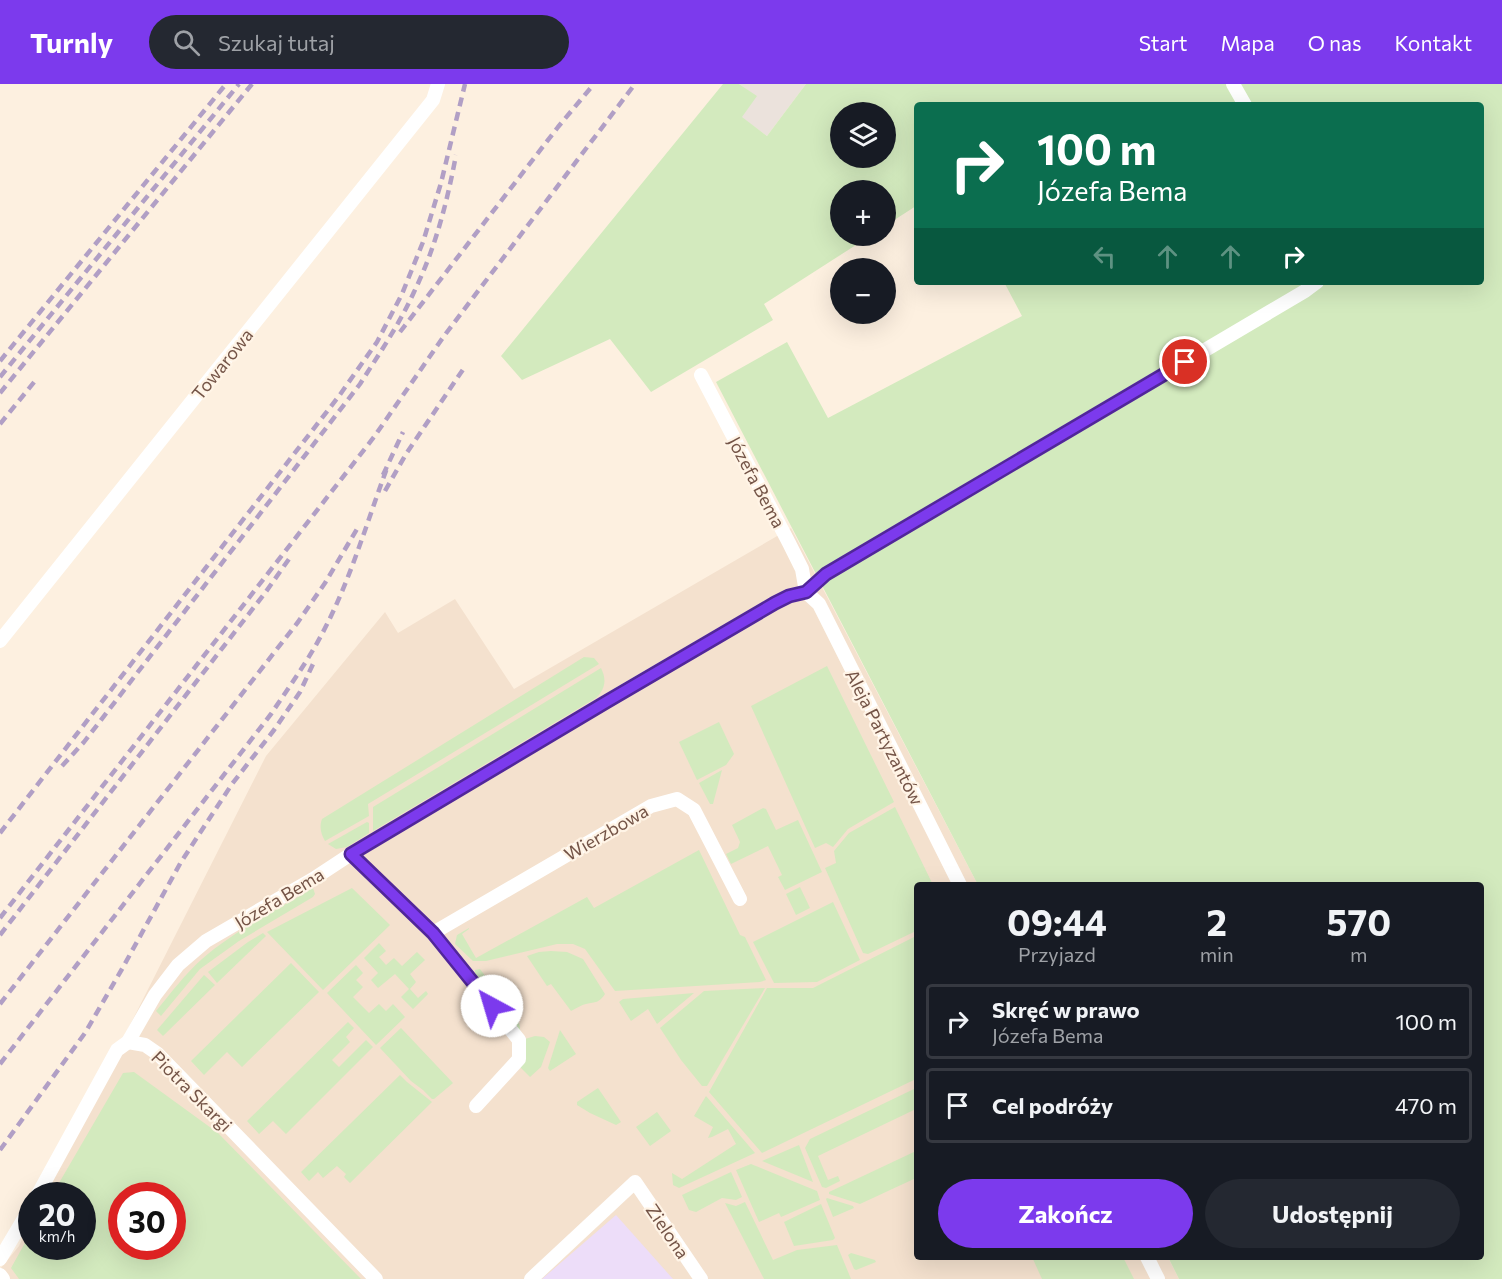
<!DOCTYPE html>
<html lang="pl">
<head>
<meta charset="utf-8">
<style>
	body { margin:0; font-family:Commissioner,sans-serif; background:#242831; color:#f1f3f6; height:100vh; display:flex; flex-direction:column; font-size:22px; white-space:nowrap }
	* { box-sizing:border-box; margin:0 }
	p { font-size:20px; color:#9ea1a6 }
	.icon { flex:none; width:33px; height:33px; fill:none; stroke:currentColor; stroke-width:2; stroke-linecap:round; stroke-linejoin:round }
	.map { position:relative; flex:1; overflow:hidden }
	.side { position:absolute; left:914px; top:798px; width:570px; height:378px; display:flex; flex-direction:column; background:#171b24; border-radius:6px; box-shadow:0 6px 24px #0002 }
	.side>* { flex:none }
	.top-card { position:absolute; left:914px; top:18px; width:570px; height:183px; border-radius:6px; box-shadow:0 6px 24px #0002; background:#0b6e4f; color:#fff; overflow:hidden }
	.buttons { position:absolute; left:830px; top:18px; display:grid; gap:12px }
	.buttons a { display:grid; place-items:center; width:66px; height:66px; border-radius:50%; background:#171b24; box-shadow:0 6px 24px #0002; font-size:30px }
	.speed { position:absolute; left:18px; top:1098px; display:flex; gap:12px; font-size:30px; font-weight:700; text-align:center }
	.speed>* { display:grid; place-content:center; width:78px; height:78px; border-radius:50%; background:#171b24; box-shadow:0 6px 24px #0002; line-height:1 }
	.speed small { font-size:15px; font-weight:400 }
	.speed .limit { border:9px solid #d22; background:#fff; color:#111 }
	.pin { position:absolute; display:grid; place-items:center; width:51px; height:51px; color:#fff; margin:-26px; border:3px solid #fff; border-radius:50%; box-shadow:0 2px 6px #0007 }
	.me { position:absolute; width:66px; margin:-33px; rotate:321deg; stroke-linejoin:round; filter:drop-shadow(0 0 4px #0008) }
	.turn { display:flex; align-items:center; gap:21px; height:126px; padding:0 24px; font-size:27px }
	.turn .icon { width:78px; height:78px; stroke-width:2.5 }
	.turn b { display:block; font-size:42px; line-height:51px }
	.lanes { display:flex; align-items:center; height:57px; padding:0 24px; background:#0003; justify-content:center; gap:30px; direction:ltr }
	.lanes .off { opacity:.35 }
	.eta { display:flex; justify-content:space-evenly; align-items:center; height:102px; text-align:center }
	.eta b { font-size:36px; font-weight:700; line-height:42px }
	.action { display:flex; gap:12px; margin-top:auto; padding:12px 24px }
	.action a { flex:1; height:69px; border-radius:36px; background:#7c3aed; color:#fff; font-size:24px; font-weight:700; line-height:69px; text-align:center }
	.action a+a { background:#242831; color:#f1f3f6 }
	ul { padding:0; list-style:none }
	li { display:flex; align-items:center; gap:18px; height:75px; margin:0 12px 9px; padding:0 12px; border:3px solid #363941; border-radius:6px }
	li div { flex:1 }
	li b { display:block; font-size:22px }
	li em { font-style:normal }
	header { display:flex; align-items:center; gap:36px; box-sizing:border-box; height:84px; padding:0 30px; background:#7c3aed; color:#fff }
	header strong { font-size:28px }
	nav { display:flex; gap:33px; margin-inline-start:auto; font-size:21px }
	.search { width:420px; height:54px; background:#242831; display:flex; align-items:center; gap:15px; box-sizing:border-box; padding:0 21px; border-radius:33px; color:#9ea1a6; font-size:22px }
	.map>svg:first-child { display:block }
</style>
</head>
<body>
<header>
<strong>Turnly</strong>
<div class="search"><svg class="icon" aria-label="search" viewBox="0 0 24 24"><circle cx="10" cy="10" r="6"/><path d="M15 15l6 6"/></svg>Szukaj tutaj</div>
<nav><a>Start</a><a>Mapa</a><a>O nas</a><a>Kontakt</a></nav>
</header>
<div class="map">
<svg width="1502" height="1195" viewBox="0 0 1502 1195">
	<rect width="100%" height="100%" fill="#fdf0e0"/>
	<path fill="#f4e1ce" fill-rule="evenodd" d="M791,444L978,801H916V1173H1168L1179,1195H0V1185L19,1162L31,1136L32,1162H82V1112L44,1111L266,672L385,528L398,549L455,515L514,605ZM122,1112H172V1162H122Z"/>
	<path fill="#ebe2dc" d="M739,0H806L767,52L741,33L756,12Z"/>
	<path fill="#edddf9" d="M616,1131L673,1195H542Z"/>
	<g fill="#d3eabe" fill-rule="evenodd">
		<path d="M723,0H739L757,12L742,33L767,52L806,0H1502V1195H1179L1168,1173H1480V801H978L716,298L787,258L828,334L1022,232L1004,198H1480V21H916V122L885,142V106H840V152H870L764,220L773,236L651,308L610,255L522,296L501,272ZM840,28H885V74H840Z"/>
		<path d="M584,573L594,574L599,580L368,720L369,732L325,757C321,750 319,743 322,735Z"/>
		<path d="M827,582L894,718L848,745L833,763L826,759L815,764L751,622Z"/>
		<path d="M601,584C607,596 605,605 596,614L373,747V723Z"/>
		<path d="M719,638L734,670L726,681L697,696L679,658Z"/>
		<path d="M722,686L713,720H710L699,699Z"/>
		<path d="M895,723L933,801H916V847L868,870L863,869L825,784L836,779L834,767L849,749Z"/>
		<path d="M763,724L766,725L776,746L798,736L822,788L785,806L778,793L782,791L768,762L731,780L726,770L738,764L740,758L732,741Z"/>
		<path d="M367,738L369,739V749L347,763L336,765L328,760Z"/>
		<path d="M699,766L740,851L745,853L766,896L760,898L615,907L585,865L573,860H557L486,877H473L455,860L457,851L469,844V845L462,850L476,874L587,813L594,824Z"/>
		<path d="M800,803L810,824L796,831L786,810Z"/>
		<path d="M313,804L315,810L313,813L239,857L200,885L161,932L156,927C171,909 185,890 202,875C235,846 276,827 313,804Z"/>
		<path d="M352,804L390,841L323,906L267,848Z"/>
		<path d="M833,818L860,876L817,898L774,899L753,858Z"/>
		<path d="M263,849L266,852L217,899L208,888L248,858Z"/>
		<path d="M916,852V995L762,1069L709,1008L767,904H813Z"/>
		<path d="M379,859L386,867L379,873L386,881L394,874L402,882L417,868L425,876L410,890L416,898L410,905L418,914L426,907L428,910L413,925L401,913L409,905L395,890L378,904L371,896L378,889L364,874Z"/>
		<path d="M551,867L567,868L583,875L605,910C599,919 596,918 586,920C581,921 575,925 571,927L551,900L547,902L527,872L539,868Z"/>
		<path d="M291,879L319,908L242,983L227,968L204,991L191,977Z"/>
		<path d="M356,881L363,889L356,896L363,903L353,913L369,929L379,920L386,927L393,920L405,933L376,961L327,909Z"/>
		<path d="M480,885L518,936L520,943V949L518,950L476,892L475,889V886Z"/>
		<path d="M204,891L215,901L163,952L157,946Z"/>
		<path d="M765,904L707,1002H702L681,976L660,944L704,907Z"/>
		<path d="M694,909L657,940L648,925L631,937L619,918L623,915Z"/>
		<path d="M348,938L354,944L346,953L350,958L332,976L339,983L366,956L373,963L286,1050L273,1037L259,1050L247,1037Z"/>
		<path d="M401,944L453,999L434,1015H432L423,1006L411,997L380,964Z"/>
		<path d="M560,946L576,970L550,987L548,984Z"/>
		<path d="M535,952L544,953L550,958L541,983L530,993L519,982L525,955Z"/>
		<path d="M134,988L218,1049L361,1195H19L11,1184L31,1148L32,1162H82V1112L52,1111L123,989ZM122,1112H172V1162H122Z"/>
		<path d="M400,991L407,998L432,1018L350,1099L344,1093L346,1090L337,1082L323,1094L318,1088L309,1097L301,1088Z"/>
		<path d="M598,1004L621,1038L616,1041L590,1029L577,1021V1018Z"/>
		<path d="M916,1004V1025L818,1072L828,1096L838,1092L840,1097L826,1104L822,1103L805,1064L810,1055Z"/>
		<path d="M706,1012L755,1069L679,1104L673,1101L672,1089L682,1095L736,1060L728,1045L712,1053L708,1054L713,1043L694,1032Z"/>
		<path d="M657,1028L671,1047L650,1062L636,1043Z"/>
		<path d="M799,1061L813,1098L762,1077Z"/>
		<path d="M916,1067V1094L860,1120L829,1110V1108Z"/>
		<path d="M751,1080L817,1107L820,1116L781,1133L779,1129L759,1138L736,1086Z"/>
		<path d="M731,1088L742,1113L736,1116L722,1114L696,1128L689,1126L682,1111Z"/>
		<path d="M827,1114L853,1122L854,1124L833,1133L826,1115Z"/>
		<path d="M745,1118L773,1176L797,1166L837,1161L851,1195H764L725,1119L736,1122Z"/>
		<path d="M821,1120L835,1154L833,1156L794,1162L784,1138Z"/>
		<path d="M851,1169L875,1176L876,1178L856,1186L854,1185L848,1171Z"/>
		<path d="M1032,1173H1123L1134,1195H1042Z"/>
	</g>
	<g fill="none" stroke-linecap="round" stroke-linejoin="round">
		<g stroke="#fff" stroke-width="14">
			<path d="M1233,0L1245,21"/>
			<path d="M701,291L789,459L802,485L806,508"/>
			<path d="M806,508L819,520L960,801"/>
			<path d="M0,557L433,16L438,0"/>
			<path d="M351,770L433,849L519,956V975L476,1022"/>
			<path d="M433,849L651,722L677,715L694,726L740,815"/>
			<path d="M128,958L145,961L158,970L376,1195"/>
			<path d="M37,1112L117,966L128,958L155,911L178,881L206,857L313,795L351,770L622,608L775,519L789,512L806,508L826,490L1305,207L1317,198"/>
			<path d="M1147,1173L1158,1195"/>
			<path d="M0,1175L32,1121"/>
			<path d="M0,1191L3,1195"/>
			<path d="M531,1195L635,1098L701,1195"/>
		</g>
		<g stroke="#b19fc5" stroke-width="4.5" stroke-dasharray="9 6" stroke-linecap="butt">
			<path d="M400,248L558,43L594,0"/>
			<path d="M0,277L226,0"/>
			<path d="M0,293L239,0"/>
			<path d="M0,309L252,0"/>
			<path d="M0,340L35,297"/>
			<path d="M383,391L403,348"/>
			<path d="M385,407L406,370L464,284"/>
			<path d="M62,682L84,658L360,300C379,270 399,241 414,208C435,165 447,119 456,71"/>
			<path d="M0,749L339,312L377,258L402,210L423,158L441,99L465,0"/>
			<path d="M0,834L374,353L444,252L635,0"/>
			<path d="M0,851L265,509L289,475"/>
			<path d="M0,920L298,538L325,499L357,445"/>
			<path d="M0,980L271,630C289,603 308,577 323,548C350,497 367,438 387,384"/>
			<path d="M0,1066L85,949L122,885L181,778L232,700L274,646L300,608L313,580"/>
		</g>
	</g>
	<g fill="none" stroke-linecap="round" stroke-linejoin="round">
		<defs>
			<path id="route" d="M492,922L433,849L351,770L606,618L775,519L789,512L806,508L826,490L1185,278"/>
		</defs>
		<use href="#route" stroke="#51269a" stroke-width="15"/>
		<use href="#route" stroke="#7c3aed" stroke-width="10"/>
	</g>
	<g text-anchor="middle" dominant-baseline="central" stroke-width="4.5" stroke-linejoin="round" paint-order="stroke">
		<g font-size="18" fill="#745447" stroke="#fff4e6">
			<text transform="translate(222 280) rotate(-51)">Towarowa</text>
			<text transform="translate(757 398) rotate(62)">Józefa Bema</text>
			<text transform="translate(885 653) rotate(63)">Aleja Partyzantów</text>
			<text transform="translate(606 748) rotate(-30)">Wierzbowa</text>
			<text transform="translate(279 814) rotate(-31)">Józefa Bema</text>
			<text transform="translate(192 1007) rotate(45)">Piotra Skargi</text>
			<text transform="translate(668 1147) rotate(56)">Zielona</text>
		</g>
	</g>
</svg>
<div class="buttons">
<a><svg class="icon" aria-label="layers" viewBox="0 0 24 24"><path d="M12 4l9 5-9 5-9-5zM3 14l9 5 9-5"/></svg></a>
<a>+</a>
<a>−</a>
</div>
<div class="speed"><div>20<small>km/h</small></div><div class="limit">30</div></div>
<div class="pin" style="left:1185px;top:278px;background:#d93025"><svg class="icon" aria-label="arrive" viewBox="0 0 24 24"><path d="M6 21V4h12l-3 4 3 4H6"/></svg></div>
<svg class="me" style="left:492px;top:922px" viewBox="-20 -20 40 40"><circle r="19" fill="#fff"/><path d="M0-13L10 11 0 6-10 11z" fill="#7c3aed"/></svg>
<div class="top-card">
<div class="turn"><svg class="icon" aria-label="right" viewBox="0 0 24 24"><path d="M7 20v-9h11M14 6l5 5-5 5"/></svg><div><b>100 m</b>Józefa Bema</div></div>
<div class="lanes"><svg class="icon off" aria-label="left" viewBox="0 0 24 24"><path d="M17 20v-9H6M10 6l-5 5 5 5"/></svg><svg class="icon off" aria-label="ahead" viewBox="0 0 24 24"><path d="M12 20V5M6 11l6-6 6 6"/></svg><svg class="icon off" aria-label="ahead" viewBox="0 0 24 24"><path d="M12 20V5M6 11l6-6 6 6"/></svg><svg class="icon" aria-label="right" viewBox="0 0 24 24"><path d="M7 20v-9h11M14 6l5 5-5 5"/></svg></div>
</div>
<section class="side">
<div class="eta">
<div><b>09:44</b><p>Przyjazd</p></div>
<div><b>2</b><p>min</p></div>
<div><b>570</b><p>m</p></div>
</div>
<ul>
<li><svg class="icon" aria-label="right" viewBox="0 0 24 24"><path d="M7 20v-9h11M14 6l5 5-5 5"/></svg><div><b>Skręć w prawo</b><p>Józefa Bema</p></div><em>100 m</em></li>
<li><svg class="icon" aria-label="arrive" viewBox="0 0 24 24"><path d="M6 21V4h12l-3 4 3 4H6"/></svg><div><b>Cel podróży</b></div><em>470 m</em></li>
</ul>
<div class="action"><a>Zakończ</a><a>Udostępnij</a></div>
</section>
</div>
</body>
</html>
